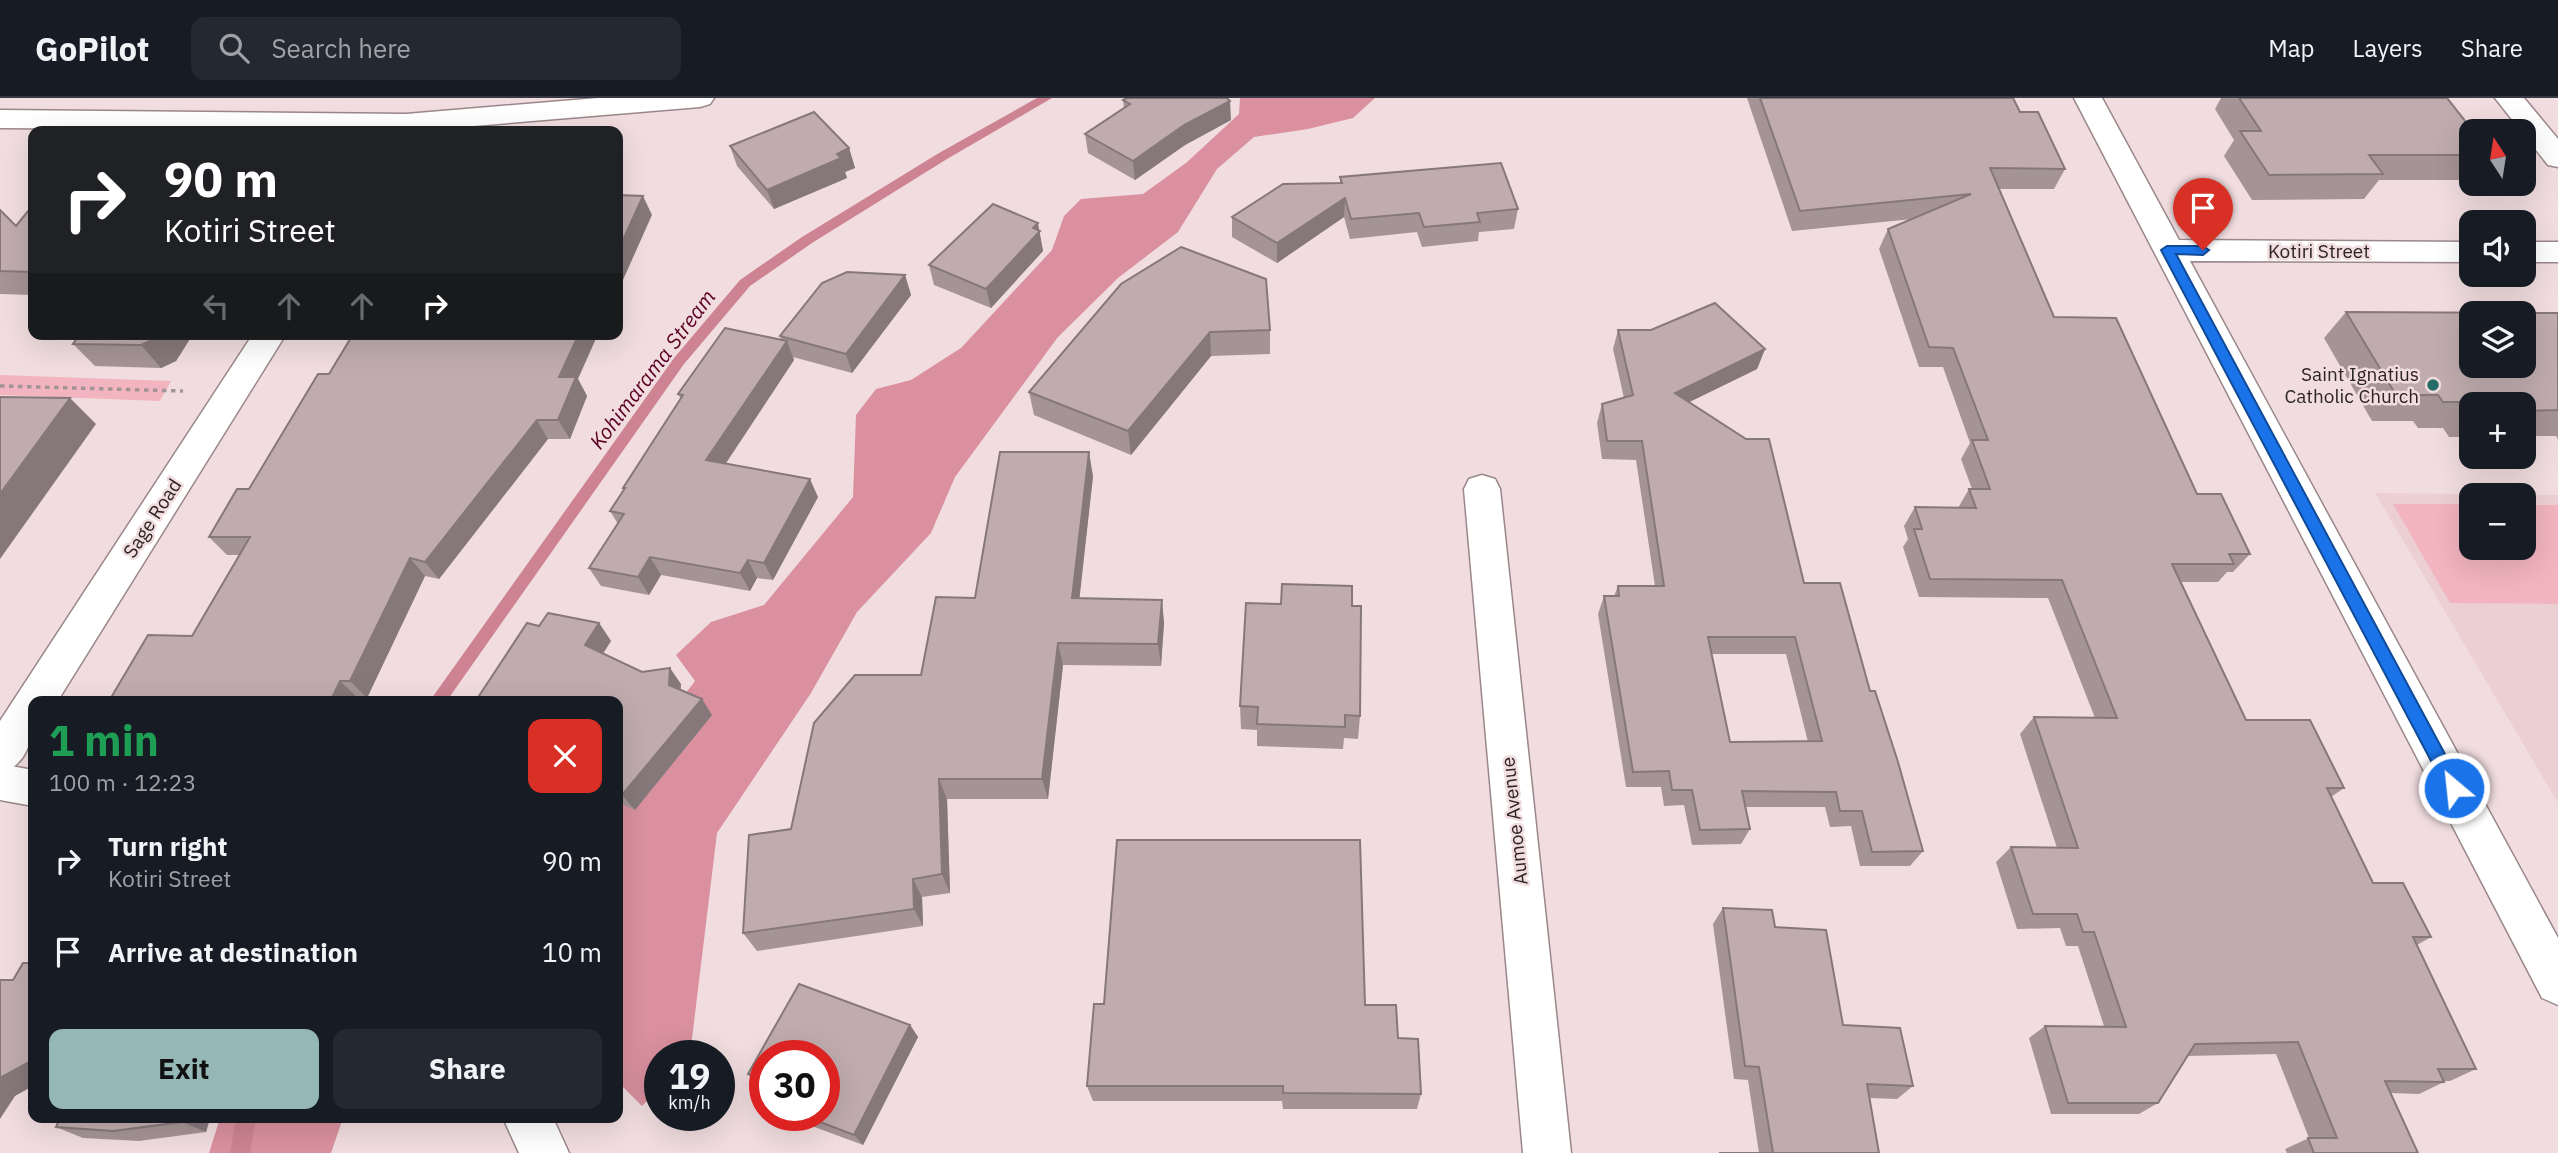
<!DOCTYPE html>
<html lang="en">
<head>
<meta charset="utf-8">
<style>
	body { margin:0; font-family:"IBM Plex Sans",sans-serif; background:#242831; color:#f1f3f6; height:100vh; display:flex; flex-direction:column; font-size:26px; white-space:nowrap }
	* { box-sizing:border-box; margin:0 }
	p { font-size:23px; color:#9ea1a6 }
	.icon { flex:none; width:38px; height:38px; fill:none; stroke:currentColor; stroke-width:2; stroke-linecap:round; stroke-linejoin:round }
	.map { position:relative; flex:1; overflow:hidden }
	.side { position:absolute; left:28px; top:598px; width:595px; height:427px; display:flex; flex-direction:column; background:#171b24; border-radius:14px; box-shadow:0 7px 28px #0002 }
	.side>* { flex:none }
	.hud { position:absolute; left:28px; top:28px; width:595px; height:214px; border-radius:14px; box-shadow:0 7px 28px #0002; background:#202124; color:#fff; overflow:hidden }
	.needle { width:46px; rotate:348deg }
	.buttons { position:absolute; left:2459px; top:21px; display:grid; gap:14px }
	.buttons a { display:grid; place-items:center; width:77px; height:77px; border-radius:14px; background:#171b24; box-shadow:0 7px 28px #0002; font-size:35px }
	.speed { position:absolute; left:644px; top:942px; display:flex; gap:14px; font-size:35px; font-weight:700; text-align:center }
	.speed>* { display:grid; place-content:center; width:91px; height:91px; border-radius:50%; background:#171b24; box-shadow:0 7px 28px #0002; line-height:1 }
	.speed small { font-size:18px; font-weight:400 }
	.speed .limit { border:10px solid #d22; background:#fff; color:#111 }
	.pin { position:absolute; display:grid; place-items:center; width:60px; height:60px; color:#fff; margin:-72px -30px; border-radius:50% 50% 50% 0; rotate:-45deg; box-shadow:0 0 7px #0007 }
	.pin .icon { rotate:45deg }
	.me { position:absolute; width:77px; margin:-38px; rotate:332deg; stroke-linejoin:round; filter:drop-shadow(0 0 5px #0008) }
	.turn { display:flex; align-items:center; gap:24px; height:147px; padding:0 21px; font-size:32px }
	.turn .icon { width:91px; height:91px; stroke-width:2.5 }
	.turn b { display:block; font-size:49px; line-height:60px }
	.lanes { display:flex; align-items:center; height:66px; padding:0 21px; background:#0003; justify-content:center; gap:35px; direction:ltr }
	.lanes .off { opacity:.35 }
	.round { display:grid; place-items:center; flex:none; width:74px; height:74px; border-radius:14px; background:#242831 }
	.summary { display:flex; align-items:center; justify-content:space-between; height:119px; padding:0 21px }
	h1 { font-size:42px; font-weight:700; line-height:52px; color:#1e9e55 }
	.cta { display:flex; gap:14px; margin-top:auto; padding:14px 21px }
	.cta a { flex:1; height:80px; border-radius:14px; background:#95b7b6; color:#111; font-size:28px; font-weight:700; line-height:80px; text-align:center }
	.cta a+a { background:#242831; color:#f1f3f6 }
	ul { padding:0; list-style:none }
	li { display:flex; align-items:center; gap:21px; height:91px; padding:0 21px }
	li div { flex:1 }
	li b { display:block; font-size:26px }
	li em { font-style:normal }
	header { display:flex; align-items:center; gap:42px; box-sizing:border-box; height:98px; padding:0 35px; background:#171b24; border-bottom:2px solid #363941 }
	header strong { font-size:33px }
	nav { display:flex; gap:38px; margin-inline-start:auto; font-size:24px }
	.search { width:490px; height:63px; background:#242831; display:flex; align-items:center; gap:18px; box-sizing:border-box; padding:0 24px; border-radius:14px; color:#9ea1a6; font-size:26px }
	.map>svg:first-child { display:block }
</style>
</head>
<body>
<header>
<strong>GoPilot</strong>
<div class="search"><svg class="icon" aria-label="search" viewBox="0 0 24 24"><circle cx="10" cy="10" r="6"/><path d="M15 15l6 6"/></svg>Search here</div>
<nav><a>Map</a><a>Layers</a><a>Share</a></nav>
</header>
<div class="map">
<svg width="2558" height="1055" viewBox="0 0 2558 1055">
	<rect width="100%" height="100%" fill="#f1dde0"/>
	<path fill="#eccfd3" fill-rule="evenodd" d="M2375,395L2558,397V705ZM2471,397H2524V450H2471Z"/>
	<g fill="#f2b4bf">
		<path d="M0,277L171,283L160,303L0,297Z"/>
		<path d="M2393,406H2471V450H2524V407H2558V506L2450,505Z"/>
	</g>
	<g fill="#da909e">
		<path d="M1240,0H1375L1353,20L1308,31L1254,39L1217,71L1178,134L1118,180L1058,239L955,379L931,435L857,514L811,595L717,735L690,957H660V990L642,1008L618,984V684L695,583L676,557L711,524L764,507L853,399L856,317L876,291L911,282L961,250L1052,152L1064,118L1081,101L1143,96L1186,65L1239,16Z"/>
		<path d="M220,1020H343L331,1055H209Z"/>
	</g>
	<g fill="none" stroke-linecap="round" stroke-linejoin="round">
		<g fill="#cd8391" fill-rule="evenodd">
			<path d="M1037,0H1052L947,61L812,145L750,188L684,266L446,604H429L674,260L740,182L802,139L939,55Z"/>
			<path d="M236,1020H256L250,1055H230Z"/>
		</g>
		<defs>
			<g id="street">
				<path d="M2074,0H2102L2179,142L2471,144V164L2190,163L2558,840V907L2542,900Z"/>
				<path d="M2495,0H2524L2558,41V69L2548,67Z"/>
				<rect x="2524" y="144" width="34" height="20"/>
				<path d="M1482,377L1495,381L1500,391L1571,1055H1523L1464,391L1469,381Z"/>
				<path d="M0,666L33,672V708L0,702Z"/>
				<path d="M503,1020H553L569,1055H519Z"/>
			</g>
			<path id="secondary" d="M253,236H286L57,604H33C33,634 33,664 0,676V623Z"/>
			<path id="primary" d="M598,0H714L710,6L700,9L413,33L0,30V12L406,16Z"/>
		</defs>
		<use href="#street" stroke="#9a878a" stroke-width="3"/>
		<use href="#secondary" stroke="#9a878a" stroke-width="3"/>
		<use href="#primary" stroke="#9a878a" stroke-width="3"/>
		<path stroke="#a29395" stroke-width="3.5" stroke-dasharray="4.5 4.5" stroke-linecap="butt" d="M0,288L183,293"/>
		<use href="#street" fill="#fff" fill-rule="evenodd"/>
		<use href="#secondary" fill="#fff" fill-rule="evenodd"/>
		<use href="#primary" fill="#fff" fill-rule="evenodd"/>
	</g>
	<g fill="#a59496" fill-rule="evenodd">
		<path d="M1747,0H2013L2020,14L2065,71L2054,91H1998L2054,219L2197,396L2250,456L2233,474H2227L2218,484H2181L2246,622L2344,690L2331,699L2373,785L2431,839L2417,847L2476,971L2450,983H2444V984L2419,996L2390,995L2418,1055H2287L2285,1051L2309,1040L2276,956L2188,958L2158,1005L2139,1016H2051L2029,940L2045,928H2104L2078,848H2066L2060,830L2017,831L1996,764L2011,749L2057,750L2020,636L2034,619L2095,620L2048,500L1919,499L1903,449L1908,441L1904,428L1915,409L1958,410L1969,391H1972L1961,361L1970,345L1943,269H1919L1879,151L1888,131L1913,121L1792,133Z"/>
		<path d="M2221,0H2447L2471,33V82H2379L2364,101L2252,102L2224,58L2234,42L2215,11Z"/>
		<path d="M1123,2L1231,22L1185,47L1135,82L1088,55L1085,36L1124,10Z"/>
		<path d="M730,48L849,50L855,70L845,74L847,80L774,111L737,68Z"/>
		<path d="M1340,79L1518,111L1514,131L1479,134L1478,143L1422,149L1417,134L1350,141L1344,119L1277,165L1232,139V119L1340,85Z"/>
		<path d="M33,107V197L0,196V112L16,128Z"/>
		<path d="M1039,133L1043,153L991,210L934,187L929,167Z"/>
		<path d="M905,177L911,197L852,275L793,259L794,262L726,365L818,399L773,482L757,480L750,493L661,477L649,497L601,488L589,470L618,426L610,413L624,392L623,390L681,301L678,296L781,242L780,238Z"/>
		<path d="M1121,186L1270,232V256L1211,258L1131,357L1034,317L1029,294Z"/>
		<path d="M2346,214L2558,215V341L2556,338H2524V306H2471V339H2449L2443,330H2418L2413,323H2372L2324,240Z"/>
		<path d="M1618,232L1765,251L1757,271L1689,304L1804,485L1870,593L1923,753L1910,768H1860L1851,728L1830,729L1825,709H1745L1750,731L1741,746L1692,747L1684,707L1664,708L1661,689H1626L1598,516L1604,498H1614L1618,488H1655L1636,362L1602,361L1597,325L1602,306L1624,300L1613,251ZM1712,556H1786L1808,644H1730Z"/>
		<path d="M80,236H193L176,263L161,270L95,268L73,246Z"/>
		<path d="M578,281L587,298L570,341H548L439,481L425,478L367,600L357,599L355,604H110L109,603L192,538L240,457H227L209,439L249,391Z"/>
		<path d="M1093,378L1079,500L1164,524L1161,568L1063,567L1048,701H947L950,795L922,799L923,828L757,853L743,835L791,731L921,577L975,500Z"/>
		<path d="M1352,508L1360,618L1358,641L1344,640L1343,651L1257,648V632L1241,631L1240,608Z"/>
		<path d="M599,525L611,543L603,556L642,574L681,586L680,592L712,617L635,712L621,706L618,710V604L539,528Z"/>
		<path d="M1723,810L1775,829L1843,927L1913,988L1897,1001L1869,1000L1879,1055H1759L1748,982L1734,981L1713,826Z"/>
		<path d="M799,886L910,927L918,939L863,1047L801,1024L795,1017H824V957H765V990L759,988L748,976Z"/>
		<path d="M1365,907L1398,940L1421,996L1417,1011H1283L1282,1003H1093L1087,988Z"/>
		<path d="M60,1020H210L206,1034L139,1043L83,1040L56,1029Z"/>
	</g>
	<g fill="#86787a">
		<path d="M1230,3L1231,22L1185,47L1135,82L1133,63L1184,27Z"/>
		<path d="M849,50L855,70L845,74L847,80L774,111L767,92L837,56Z"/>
		<path d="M643,98L652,117L618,193V153Z"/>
		<path d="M1345,100L1344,119L1277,165V145Z"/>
		<path d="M1038,125L1043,153L991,210L986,191L1033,130Z"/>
		<path d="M905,177L911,197L852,275L846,256Z"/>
		<path d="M1210,234L1211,258L1131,357L1128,333Z"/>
		<path d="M158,236H193L176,263L161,270L141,247Z"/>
		<path d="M579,236H598L578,281L587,298L570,341L558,322L559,279Z"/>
		<path d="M787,243L794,262L716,380L706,362Z"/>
		<path d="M1765,251L1757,271L1669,314L1675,295Z"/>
		<path d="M70,300L96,326L0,461V396Z"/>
		<path d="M537,322L548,341L439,481L425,464Z"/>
		<path d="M1089,354L1093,378L1077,523L1072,500Z"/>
		<path d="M810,381L818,399L773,482L764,465Z"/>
		<path d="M650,459L661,477L649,497L638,479Z"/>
		<path d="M410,460L425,478L367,600L350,583Z"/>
		<path d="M748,462L757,480L750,493L740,475Z"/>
		<path d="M1162,502L1164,524L1161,568L1158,546Z"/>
		<path d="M599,525L611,543L597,564L585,547Z"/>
		<path d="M1058,545L1063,567L1048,701L1042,681Z"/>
		<path d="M670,570L681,586L680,603L669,587Z"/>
		<path d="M340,583L357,599L355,604H330Z"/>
		<path d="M702,601L712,617L635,712L622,697Z"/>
		<path d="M939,681L947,701L950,795L942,776Z"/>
		<path d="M913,781L922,799L923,828L914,811Z"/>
		<path d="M910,927L918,939L863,1047L854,1037Z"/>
		<path d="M33,962V988L15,998L0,1021V980Z"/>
		<path d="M183,1020H210L206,1034L182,1024Z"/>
	</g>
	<g fill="#c0acaf" stroke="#86787a" stroke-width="2" fill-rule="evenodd">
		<path d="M1127,0H1227L1230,3L1184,27L1133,63L1085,36L1130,6L1123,2Z"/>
		<path d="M1760,0H2013L2020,14H2038L2065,71L1990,70L2054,219L2116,220L2197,396H2221L2250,456H2229L2234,466H2172L2246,622H2310L2344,690H2327L2373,785H2403L2431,839H2413L2476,971H2438L2444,984L2385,983L2418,1055H2314L2308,1040H2337L2298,944L2195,946L2158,1005H2068L2045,928L2126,929L2094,834H2083L2077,816H2033L2011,749L2078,750L2034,619L2117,620L2062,482L1930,481L1914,431H1922L1915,409L1976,410L1969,391H1990L1972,342H1988L1953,250L1929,249L1888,131L1971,96L1800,113Z"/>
		<path d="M2239,0H2447L2473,33H2471V57H2369L2383,76L2269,77L2240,33H2261Z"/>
		<path d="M814,14L849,50L837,56L841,60L767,92L730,48Z"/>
		<path d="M1501,65L1518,111L1477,115L1480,124L1424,129L1419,115L1351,121L1345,100L1277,145L1232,119L1283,86L1342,85L1340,79Z"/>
		<path d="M618,97L643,98L618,153Z"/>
		<path d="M993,106L1038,125L1033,130L1040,133L986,191L929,167Z"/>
		<path d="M33,107V174L0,173V112L16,128Z"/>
		<path d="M1181,149L1266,181L1270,232L1210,234L1128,333L1029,294L1121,186Z"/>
		<path d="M847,174L905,177L846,256L780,238L822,185Z"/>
		<path d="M1715,205L1765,251L1675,295L1746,341H1769L1804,485H1840L1870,593H1875L1898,664L1923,753L1872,754L1862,713H1840L1836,694L1742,693L1750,731L1700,732L1692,692H1672L1669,673L1633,674L1604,498H1619L1618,488H1664L1642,343H1607L1602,306L1633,297L1618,232H1651ZM1708,539H1795L1822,643L1730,644Z"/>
		<path d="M2346,214L2558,215V312L2524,313V306H2471V307L2469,304H2443L2438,297H2396ZM2471,215H2524V268H2471Z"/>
		<path d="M725,230L787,243L706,362L810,381L764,465L748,462L740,475L650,459L638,479L589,470L624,416L610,413L625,390H623L683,297L678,296Z"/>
		<path d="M80,236H158L156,240L141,247L73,246Z"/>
		<path d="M358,236H579L559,279H576L558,322H537L425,464L410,460L350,583H340L330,604H140L109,603L148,537L192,538L250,439H209L237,391H249L318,276H329L352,238H357Z"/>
		<path d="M0,299L70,300L0,396Z"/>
		<path d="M1000,354H1089L1072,500L1162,502L1158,546L1058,545L1042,681H939L942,776L913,781L914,811L743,835L749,737L791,731L814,625L855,577H921L936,499L975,500Z"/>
		<path d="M1282,486L1352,488V508H1361L1360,618L1345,617V629L1257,626L1258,609L1240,608L1246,505L1281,506Z"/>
		<path d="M548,515L599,525L585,547L642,574L670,570L669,587L702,601L622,697L618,695V604H475L527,525L539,528Z"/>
		<path d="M1117,742H1360L1365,907H1396L1398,940L1418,941L1421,996L1283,995V988H1087L1094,906H1104Z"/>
		<path d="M1723,810L1772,812L1775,829L1826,832L1843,927L1900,930L1913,988L1867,986L1879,1055H1719H1773L1759,969L1745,968Z"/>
		<path d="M23,865H33V962L0,980V882H13Z"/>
		<path d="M799,886L910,927L854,1037L802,1017H824V957H765V983L748,976Z"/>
		<path d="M60,1020H183L182,1024L113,1033L56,1029Z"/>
	</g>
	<path fill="#1a73e8" stroke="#114b97" stroke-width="2" d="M2167,148H2203L2209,152L2203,157L2176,156L2460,684L2462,690L2460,695L2454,697L2448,695L2161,152Z"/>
	<circle fill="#246e67" stroke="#f1dde0" stroke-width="2.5" cx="2433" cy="287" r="7"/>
	<g text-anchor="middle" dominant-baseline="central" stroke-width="5" stroke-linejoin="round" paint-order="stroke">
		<g font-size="19" fill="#2c2425" stroke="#f1dde0">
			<text x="2319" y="153">Kotiri Street</text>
			<text transform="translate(152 420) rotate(-57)">Sage Road</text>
			<text transform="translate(1514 723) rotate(-96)">Aumoe Avenue</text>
		</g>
		<g font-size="19" fill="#2c2425" stroke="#f1dde0" text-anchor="end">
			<text x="2419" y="276">Saint Ignatius<tspan x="2419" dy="22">Catholic Church</tspan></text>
		</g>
		<g font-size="21" font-style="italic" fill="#5c0124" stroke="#f1dde0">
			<text transform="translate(652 271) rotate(-53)">Kohimarama Stream</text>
		</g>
	</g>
</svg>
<div class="buttons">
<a><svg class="needle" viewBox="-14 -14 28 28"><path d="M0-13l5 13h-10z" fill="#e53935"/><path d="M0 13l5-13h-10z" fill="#9ea1a6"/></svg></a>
<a><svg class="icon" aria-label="sound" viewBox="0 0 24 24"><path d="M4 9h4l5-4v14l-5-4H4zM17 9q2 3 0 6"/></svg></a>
<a><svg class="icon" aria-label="layers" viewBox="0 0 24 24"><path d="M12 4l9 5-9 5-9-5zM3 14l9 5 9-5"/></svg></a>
<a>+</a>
<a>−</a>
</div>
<div class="speed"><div>19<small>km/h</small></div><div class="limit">30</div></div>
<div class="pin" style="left:2203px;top:152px;background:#d93025"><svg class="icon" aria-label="arrive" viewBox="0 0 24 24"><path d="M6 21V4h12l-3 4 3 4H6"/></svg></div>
<svg class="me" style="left:2454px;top:690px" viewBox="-20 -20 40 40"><circle r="17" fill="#1a73e8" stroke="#fff" stroke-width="3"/><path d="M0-11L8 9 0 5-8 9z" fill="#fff"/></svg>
<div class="hud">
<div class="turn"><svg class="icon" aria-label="right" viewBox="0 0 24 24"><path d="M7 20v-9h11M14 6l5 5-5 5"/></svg><div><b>90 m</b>Kotiri Street</div></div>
<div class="lanes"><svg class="icon off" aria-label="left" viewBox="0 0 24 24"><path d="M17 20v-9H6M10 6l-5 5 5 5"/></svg><svg class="icon off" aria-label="ahead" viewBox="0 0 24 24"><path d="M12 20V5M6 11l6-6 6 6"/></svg><svg class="icon off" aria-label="ahead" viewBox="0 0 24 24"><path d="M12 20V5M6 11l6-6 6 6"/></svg><svg class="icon" aria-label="right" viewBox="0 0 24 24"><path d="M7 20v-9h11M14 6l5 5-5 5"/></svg></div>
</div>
<section class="side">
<div class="summary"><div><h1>1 min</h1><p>100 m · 12:23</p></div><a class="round" style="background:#d93025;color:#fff"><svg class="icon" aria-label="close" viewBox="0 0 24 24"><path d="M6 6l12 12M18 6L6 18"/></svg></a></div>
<ul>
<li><svg class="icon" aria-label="right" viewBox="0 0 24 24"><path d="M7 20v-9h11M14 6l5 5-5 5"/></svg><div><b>Turn right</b><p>Kotiri Street</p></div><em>90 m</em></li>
<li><svg class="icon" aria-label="arrive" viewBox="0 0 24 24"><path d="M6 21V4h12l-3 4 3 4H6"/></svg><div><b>Arrive at destination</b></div><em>10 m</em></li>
</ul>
<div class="cta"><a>Exit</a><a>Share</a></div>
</section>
</div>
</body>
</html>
